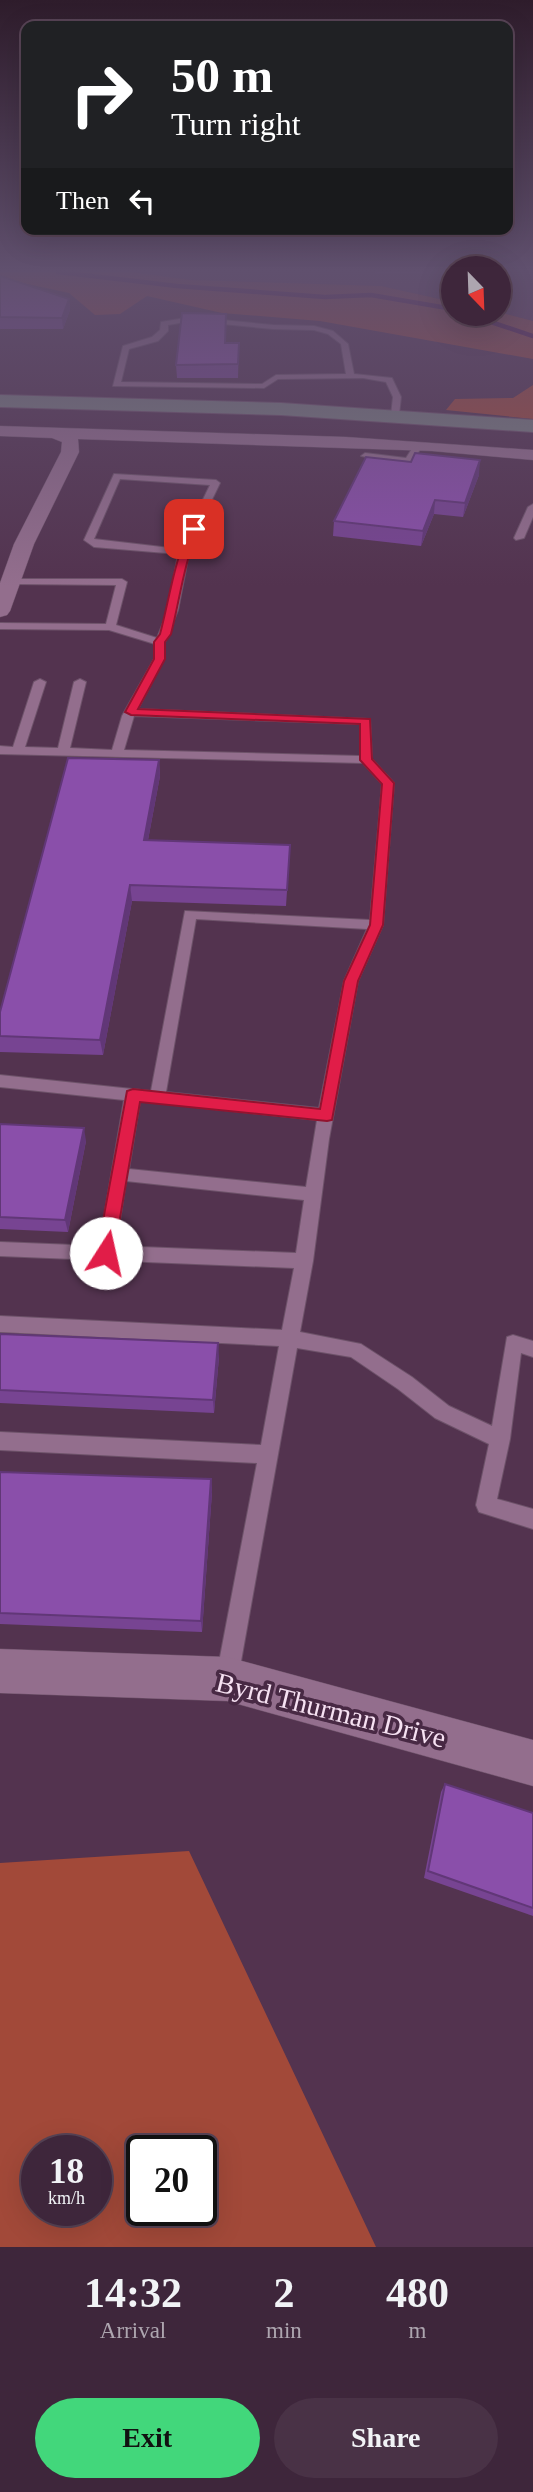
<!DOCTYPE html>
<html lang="en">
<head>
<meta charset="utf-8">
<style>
	body { margin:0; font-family:"Times New Roman",serif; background:#493246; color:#f1f3f6; height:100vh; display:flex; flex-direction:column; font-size:26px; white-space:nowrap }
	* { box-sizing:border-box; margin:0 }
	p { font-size:23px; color:#ada5af }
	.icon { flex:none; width:38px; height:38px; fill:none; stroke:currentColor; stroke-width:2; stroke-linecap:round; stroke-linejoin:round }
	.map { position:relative; height:2247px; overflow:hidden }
	.side { display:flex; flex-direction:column; background:#3e263b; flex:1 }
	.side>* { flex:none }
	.top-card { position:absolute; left:21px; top:21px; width:492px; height:214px; border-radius:14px; box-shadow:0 7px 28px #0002,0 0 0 2px #574355; background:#202124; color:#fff; overflow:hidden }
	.needle { width:46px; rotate:157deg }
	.buttons { position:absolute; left:441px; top:256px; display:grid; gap:14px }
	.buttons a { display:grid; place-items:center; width:70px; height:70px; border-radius:50%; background:#3e263b; box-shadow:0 7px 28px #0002,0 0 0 2px #574355; font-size:35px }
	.speed { position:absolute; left:21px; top:2135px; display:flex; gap:14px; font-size:35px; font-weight:700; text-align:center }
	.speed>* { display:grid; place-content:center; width:91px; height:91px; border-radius:50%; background:#3e263b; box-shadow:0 7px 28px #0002,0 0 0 2px #574355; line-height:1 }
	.speed small { font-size:18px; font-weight:400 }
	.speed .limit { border:4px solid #111; border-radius:10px; background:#fff; color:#111 }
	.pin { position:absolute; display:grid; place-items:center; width:60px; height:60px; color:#fff; margin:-30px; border-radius:14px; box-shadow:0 4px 10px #0006 }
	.me { position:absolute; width:77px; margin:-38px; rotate:10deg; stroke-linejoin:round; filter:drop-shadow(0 0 5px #0008) }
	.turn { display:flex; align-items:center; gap:24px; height:147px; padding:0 35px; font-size:32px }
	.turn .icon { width:91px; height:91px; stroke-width:2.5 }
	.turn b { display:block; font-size:49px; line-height:60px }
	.then { display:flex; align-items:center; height:66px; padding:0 35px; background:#0003; gap:14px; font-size:26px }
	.eta { display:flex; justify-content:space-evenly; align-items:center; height:119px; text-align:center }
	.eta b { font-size:42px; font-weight:600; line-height:49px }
	.action { display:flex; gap:14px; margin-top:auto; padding:14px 35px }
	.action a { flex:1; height:80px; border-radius:42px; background:#42d77b; color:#111; font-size:28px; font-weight:600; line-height:80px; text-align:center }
	.action a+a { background:#493246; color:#f1f3f6 }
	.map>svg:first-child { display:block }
</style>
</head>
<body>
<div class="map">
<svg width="533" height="2247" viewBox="0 0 533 2247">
	<rect width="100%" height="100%" fill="#53334f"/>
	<g fill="#613b5c">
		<path d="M131,272H453V302L381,286L191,280Z"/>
		<path d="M499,272H533V321L499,312Z"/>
	</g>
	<g fill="#a24939" fill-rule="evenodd">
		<path d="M0,272H131L191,280L381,286L453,302V313L499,312L533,321V359L320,321L222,313L147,296L120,314L95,315L69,293L0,278Z"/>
		<path d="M533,385V419L446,410L455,399L513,398Z"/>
		<path d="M189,1851L376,2247H0V1863ZM37,2151H96V2210H37ZM142,2151H201V2210H142Z"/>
	</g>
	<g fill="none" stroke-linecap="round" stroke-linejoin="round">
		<g stroke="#4d0c47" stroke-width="4.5">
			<path d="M58,272L177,286L325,297L371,295L453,309"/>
			<path d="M464,313L533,336"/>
		</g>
		<defs>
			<g id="lane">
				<path d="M191,317L273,325L314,326L333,331L348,344L354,374L392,378L401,397L399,415L395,417L391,415L393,397L386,382L363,378L278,379L264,388L113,386L123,346L152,337L160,330L161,322ZM191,321L273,329L314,330L328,334L341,344L346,374L276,375L262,384L121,382L129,349L158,341L168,331V325Z"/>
				<path d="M415,444L422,446L412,463L409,464L361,456L365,453L406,458Z"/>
				<path d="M114,474L216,480L220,483L191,543L178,610L165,642L164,659L138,709L370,719L372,759L394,783L383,925L358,981L329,1139L313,1261L300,1332L361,1344L412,1377L449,1406L492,1426L507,1337L513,1335L533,1341V1357L521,1353L510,1439L497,1499L533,1509V1529L479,1512L476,1505L489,1444L435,1418L398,1389L351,1357L297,1348L238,1678L235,1686L227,1689L219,1686L216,1678L257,1463L0,1450V1432L261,1445L279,1346L0,1332V1316L282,1330L294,1268L0,1256V1242L99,1246L124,1100L0,1087V1075L151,1091L185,911L370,920L382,784L363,763L0,754V746L13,747L34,682L40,679L46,682L25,747L58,748L74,682L80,679L86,682L70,748L112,750L122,716L154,659L155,644L109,630L0,629V623L106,624L116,585L11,584L6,581L7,579H122L127,582L116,625L157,638L168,610L178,554L94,547L84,540ZM120,479L210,485L179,549L94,539ZM134,716L360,724V756L124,750ZM196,919L367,929L344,981L319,1108L166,1092ZM140,1101L317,1120L306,1187L129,1169ZM126,1181L304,1200L296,1253L116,1246Z"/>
				<path d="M533,504V517L524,538L516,540L514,538L528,507Z"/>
			</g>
			<g id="street">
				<path d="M0,426L346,437L533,450V460L432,451L78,439L79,452L34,544L10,611L7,615L0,617V583L14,544L61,452L62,442L52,438L0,436Z"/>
				<path d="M0,1649L227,1657L533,1740V1786L227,1701L0,1693Z"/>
			</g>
			<path id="secondary" d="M0,395L281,403L533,420V432L281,415L0,407Z"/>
		</defs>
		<use href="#lane" stroke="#6d5269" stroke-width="2"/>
		<use href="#street" stroke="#6d5269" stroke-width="1"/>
		<use href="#secondary" stroke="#6d5269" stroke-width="2"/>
		<use href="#lane" fill="#936e8d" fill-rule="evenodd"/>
		<use href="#street" fill="#936e8d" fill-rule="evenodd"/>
		<use href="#secondary" fill="#7a7e80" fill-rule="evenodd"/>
	</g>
	<g fill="#774492">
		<path d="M375,272H450L376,274Z"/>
		<path d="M0,276L69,299L70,310L63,329H0Z"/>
		<path d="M226,314L225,343H239L238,378H177L176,365Z"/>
		<path d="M479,475L463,517L434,514L421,546L333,536L334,521Z"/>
		<path d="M159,760L160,776L148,840L289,861L286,906L132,901L103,1055L0,1052V1036Z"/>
		<path d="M0,1124L86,1141L68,1232L0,1229Z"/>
		<path d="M0,1334L219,1357L214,1413L0,1403Z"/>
		<path d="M0,1472L211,1479L212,1492L202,1632L0,1624Z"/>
		<path d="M445,1784L533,1813V1916L424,1878L441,1792Z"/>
	</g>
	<g fill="#613777">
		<path d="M69,299L70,310L63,329L62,318Z"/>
		<path d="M480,460L479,475L463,517L465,503Z"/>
		<path d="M435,500L434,514L421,546L423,531Z"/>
		<path d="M159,760L160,776L145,856L144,840Z"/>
		<path d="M130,885L132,901L103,1055L100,1040Z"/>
		<path d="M84,1128L86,1141L68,1232L65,1220Z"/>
		<path d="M218,1343L219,1357L214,1413L213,1400Z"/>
		<path d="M211,1479L212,1492L202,1632L201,1621Z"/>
	</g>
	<g fill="#8a4faa" stroke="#613777" stroke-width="2">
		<path d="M0,276L69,299L62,318L0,317Z"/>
		<path d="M182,313L226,314L225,343H239L238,364L176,365Z"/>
		<path d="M415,453L480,460L465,503L435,500L423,531L334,521L366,457L411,462Z"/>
		<path d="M68,758L159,760L144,840L290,845L287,890L130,885L100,1040L0,1036V1012Z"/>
		<path d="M0,1124L84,1128L65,1220L0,1217Z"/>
		<path d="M0,1334L218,1343L213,1400L0,1390Z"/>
		<path d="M0,1472L211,1479L201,1621L0,1613Z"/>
		<path d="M445,1784L533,1813V1908L428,1871Z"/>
	</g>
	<linearGradient id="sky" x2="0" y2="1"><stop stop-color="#2e1c2b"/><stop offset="0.46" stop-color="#60506e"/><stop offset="1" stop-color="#60506e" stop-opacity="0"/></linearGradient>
	<rect width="533" height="586" fill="url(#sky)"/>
	<path fill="#e11d48" stroke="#92132f" stroke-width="2" d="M191,527L199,529C184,561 180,599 171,634L165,642V659L138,709L370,719L372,759L394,783L383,925L358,981L332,1120L327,1121L140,1102L114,1253L112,1258L106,1260L99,1258L97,1253L127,1091L133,1089L320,1109L344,981L370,925L382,784L360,760V724L131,715L125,712L154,659V642L160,634C169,601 175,555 191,527Z"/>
	<g text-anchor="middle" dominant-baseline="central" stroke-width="7" stroke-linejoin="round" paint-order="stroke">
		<g font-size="28" fill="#f6e1f2" stroke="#482944">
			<text transform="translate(331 1710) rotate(14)">Byrd Thurman Drive</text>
		</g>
	</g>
</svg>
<div class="buttons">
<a><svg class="needle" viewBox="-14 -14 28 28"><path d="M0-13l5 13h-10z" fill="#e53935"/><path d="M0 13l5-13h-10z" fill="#ada5af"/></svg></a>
</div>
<div class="speed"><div>18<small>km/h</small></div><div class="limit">20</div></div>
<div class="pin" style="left:194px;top:529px;background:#d93025"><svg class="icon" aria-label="arrive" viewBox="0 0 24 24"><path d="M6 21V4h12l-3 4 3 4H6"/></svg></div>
<svg class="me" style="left:106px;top:1253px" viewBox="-20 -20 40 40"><circle r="19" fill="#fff"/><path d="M0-13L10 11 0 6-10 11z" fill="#e11d48"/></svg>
<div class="top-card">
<div class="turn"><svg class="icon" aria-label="right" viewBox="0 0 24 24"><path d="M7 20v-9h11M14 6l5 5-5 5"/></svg><div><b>50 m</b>Turn right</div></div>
<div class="then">Then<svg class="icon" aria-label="left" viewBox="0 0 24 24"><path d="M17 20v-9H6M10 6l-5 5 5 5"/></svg></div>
</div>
</div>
<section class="side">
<div class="eta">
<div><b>14:32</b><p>Arrival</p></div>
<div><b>2</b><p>min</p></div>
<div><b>480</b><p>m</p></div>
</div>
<div class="action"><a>Exit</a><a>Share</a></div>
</section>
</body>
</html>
